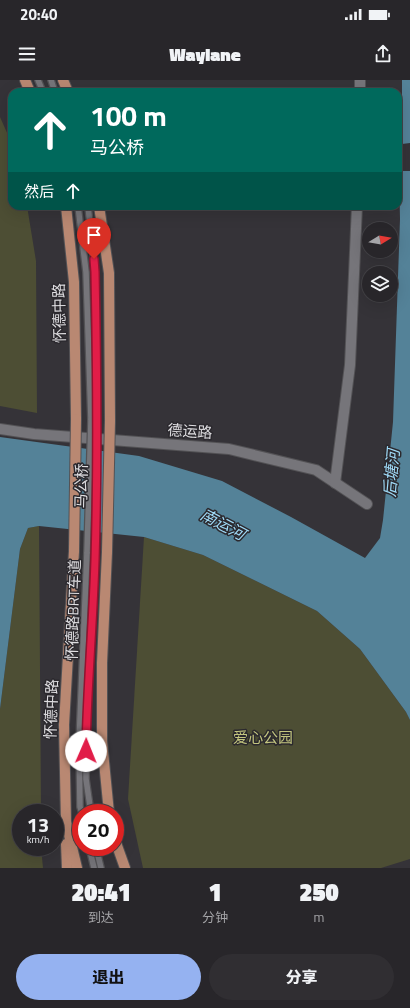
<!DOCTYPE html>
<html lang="zh">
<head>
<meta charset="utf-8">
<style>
	body { margin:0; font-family:"Titillium Web","Noto Sans SC",sans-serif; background:#302e32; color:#f1f3f6; height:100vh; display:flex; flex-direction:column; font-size:15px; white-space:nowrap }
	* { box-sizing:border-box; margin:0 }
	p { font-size:13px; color:#a5a5a8 }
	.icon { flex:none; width:22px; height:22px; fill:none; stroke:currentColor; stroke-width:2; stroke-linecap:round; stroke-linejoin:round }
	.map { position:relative; height:788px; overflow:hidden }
	.sheet { display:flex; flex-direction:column; background:#28262a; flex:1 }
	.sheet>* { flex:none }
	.top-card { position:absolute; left:8px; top:8px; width:394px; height:122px; border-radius:12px; box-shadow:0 4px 16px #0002,0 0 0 1px #444347; background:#00695c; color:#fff; overflow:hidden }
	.needle { width:26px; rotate:79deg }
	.controls { position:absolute; left:362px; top:142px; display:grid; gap:8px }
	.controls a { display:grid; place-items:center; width:36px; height:36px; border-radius:50%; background:#28262a; box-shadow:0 4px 16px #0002,0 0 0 1px #444347; font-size:20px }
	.speed { position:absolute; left:12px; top:724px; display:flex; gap:8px; font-size:20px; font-weight:700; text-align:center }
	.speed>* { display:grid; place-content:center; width:52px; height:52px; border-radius:50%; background:#28262a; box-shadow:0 4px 16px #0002,0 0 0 1px #444347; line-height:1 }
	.speed small { font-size:10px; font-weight:400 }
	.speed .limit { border:6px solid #d22; background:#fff; color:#111 }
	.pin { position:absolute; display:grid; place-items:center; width:34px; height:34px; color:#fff; margin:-41px -17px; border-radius:50% 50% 50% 0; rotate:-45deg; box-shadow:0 0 4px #0007 }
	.pin .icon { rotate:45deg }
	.me { position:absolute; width:44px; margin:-22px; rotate:1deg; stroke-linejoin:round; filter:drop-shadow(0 0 3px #0008) }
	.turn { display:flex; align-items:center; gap:14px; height:84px; padding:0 16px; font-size:18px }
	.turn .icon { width:52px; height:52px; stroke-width:2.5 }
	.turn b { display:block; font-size:28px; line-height:34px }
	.then { display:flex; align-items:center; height:38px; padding:0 16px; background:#0003; gap:8px; font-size:15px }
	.eta { display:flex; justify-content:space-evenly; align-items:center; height:68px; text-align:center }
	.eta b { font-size:24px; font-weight:800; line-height:28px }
	.cta { display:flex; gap:8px; margin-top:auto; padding:8px 16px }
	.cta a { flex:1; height:46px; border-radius:24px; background:#95b2f1; color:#111; font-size:16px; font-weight:800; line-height:46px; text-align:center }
	.cta a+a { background:#302e32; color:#f1f3f6 }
	.status { display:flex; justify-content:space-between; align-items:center; height:28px; padding:0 20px; background:#28262a; direction:ltr }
	.status svg { height:11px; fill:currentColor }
	header { display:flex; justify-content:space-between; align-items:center; height:52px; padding:0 16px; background:#28262a; font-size:18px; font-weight:800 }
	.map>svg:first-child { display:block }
</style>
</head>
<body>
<div class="status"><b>20:40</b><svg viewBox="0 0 49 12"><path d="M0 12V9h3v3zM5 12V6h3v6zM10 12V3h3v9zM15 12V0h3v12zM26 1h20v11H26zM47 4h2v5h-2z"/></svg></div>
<header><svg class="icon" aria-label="menu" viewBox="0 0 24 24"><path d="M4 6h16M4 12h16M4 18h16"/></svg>Waylane<svg class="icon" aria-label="share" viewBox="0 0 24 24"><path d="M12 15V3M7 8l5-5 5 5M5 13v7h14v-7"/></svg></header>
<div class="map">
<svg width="410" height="788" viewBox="0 0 410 788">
	<rect width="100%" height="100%" fill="#353338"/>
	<g fill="#4d4e34">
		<path d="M0,37L12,64V126H27L36,181L37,333L0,326Z"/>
		<path d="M39,446L41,733H21V767H41L43,788H0V629L20,469L28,448Z"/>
		<path d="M144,457L203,475L317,531L360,569L406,632L410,640V779L381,788H143L128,719Z"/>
	</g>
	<g fill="#548298">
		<path d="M402,0H410V63L402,64Z"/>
		<path d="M399,91H410V640L406,632L360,569L317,531L203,475L144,457L39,446L28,448L20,469L0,629V357L139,376L222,401L291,437L365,478L380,458L383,440L393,342L400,139Z"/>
	</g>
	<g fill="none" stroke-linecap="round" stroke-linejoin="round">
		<defs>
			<g id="lane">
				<path d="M38,0L43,12"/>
				<path d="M51,0L55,12"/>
				<path d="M78,126L86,192L91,340"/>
				<path d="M88,126L95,192L97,340"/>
				<path d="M82,733L80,727L79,663L87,472"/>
				<path d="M91,733L86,699L87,617L95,472"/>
				<path d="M89,767L94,788"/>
				<path d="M96,767L101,788"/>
			</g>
			<g id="street">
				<path d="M360,12V0"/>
				<path d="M0,349L34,354L229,369L316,390L367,424"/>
				<path d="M335,403L350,285L357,126"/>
			</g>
			<g id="primary">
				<path d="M25,0L30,12"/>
				<path d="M63,0L68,12"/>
				<path d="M66,126L74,202L76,339"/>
				<path d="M99,126L109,193L110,341"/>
				<path d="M74,471L64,645L66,742L77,788"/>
				<path d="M107,472L102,583V661L109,733"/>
				<path d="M115,760L125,788"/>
				<path d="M66,764L67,788"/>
			</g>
		</defs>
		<use href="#lane" stroke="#535255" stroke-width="8"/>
		<use href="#street" stroke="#535255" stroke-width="12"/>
		<use href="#primary" stroke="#535255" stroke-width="12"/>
		<use href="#lane" stroke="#76757a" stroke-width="5.5"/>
		<use href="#street" stroke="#76757a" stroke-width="10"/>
		<use href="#primary" stroke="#b98872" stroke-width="10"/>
		<defs>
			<g id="lane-bridge">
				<path d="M87,472L91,340"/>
				<path d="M95,472L97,340"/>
			</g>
			<g id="primary-bridge">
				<path d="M74,471L76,339"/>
				<path d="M107,472L110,341"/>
			</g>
		</defs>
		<use href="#lane-bridge" stroke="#535255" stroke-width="8" stroke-linecap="butt"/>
		<use href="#primary-bridge" stroke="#535255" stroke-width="12" stroke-linecap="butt"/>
		<use href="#lane-bridge" stroke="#76757a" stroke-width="5.5"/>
		<use href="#primary-bridge" stroke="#b98872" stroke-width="10"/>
	</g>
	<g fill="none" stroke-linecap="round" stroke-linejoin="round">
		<defs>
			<path id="route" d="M86,671C87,608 93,544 95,480C98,384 97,288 95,192L94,179"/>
		</defs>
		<use href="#route" stroke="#92132f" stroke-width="10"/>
		<use href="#route" stroke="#e11d48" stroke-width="7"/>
	</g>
	<g text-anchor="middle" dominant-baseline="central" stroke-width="3" stroke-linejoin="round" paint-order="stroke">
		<g font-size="15" fill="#dfdee1" stroke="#2b292e">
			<text transform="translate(59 233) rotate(-91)">怀德中路</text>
			<text transform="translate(190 351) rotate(4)">德运路</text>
			<text transform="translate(81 406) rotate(-89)">马公桥</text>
			<text transform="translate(73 530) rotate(-88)">怀德路BRT车道</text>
			<text transform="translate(51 629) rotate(-88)">怀德中路</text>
		</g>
		<g font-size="15" fill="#c3c57f" stroke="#2b292e">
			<text x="263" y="657">爱心公园</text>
		</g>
		<g font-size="16" font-style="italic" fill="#9fdaf7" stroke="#2b292e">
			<text transform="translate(391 393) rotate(-85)">后塘河</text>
			<text transform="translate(223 444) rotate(28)">南运河</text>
		</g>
	</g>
</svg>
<div class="controls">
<a><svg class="needle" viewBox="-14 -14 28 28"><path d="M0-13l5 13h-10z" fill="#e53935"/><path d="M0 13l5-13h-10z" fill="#a5a5a8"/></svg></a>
<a><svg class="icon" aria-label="layers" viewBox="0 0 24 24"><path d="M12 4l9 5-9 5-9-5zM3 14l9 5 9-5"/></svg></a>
</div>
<div class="speed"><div>13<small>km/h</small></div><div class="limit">20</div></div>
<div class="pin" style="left:94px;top:179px;background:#d93025"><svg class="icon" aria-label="arrive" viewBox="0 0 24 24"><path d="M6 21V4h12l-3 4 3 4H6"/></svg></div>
<svg class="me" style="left:86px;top:671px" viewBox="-20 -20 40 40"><circle r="19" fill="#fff"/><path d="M0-13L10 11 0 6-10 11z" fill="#e11d48"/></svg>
<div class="top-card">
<div class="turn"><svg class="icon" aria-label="ahead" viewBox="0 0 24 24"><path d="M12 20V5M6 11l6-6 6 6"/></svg><div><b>100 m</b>马公桥</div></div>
<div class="then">然后<svg class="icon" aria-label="ahead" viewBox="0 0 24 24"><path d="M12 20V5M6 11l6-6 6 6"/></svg></div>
</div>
</div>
<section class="sheet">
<div class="eta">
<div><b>20:41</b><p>到达</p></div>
<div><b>1</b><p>分钟</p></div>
<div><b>250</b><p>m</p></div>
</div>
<div class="cta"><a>退出</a><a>分享</a></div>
</section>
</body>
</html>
